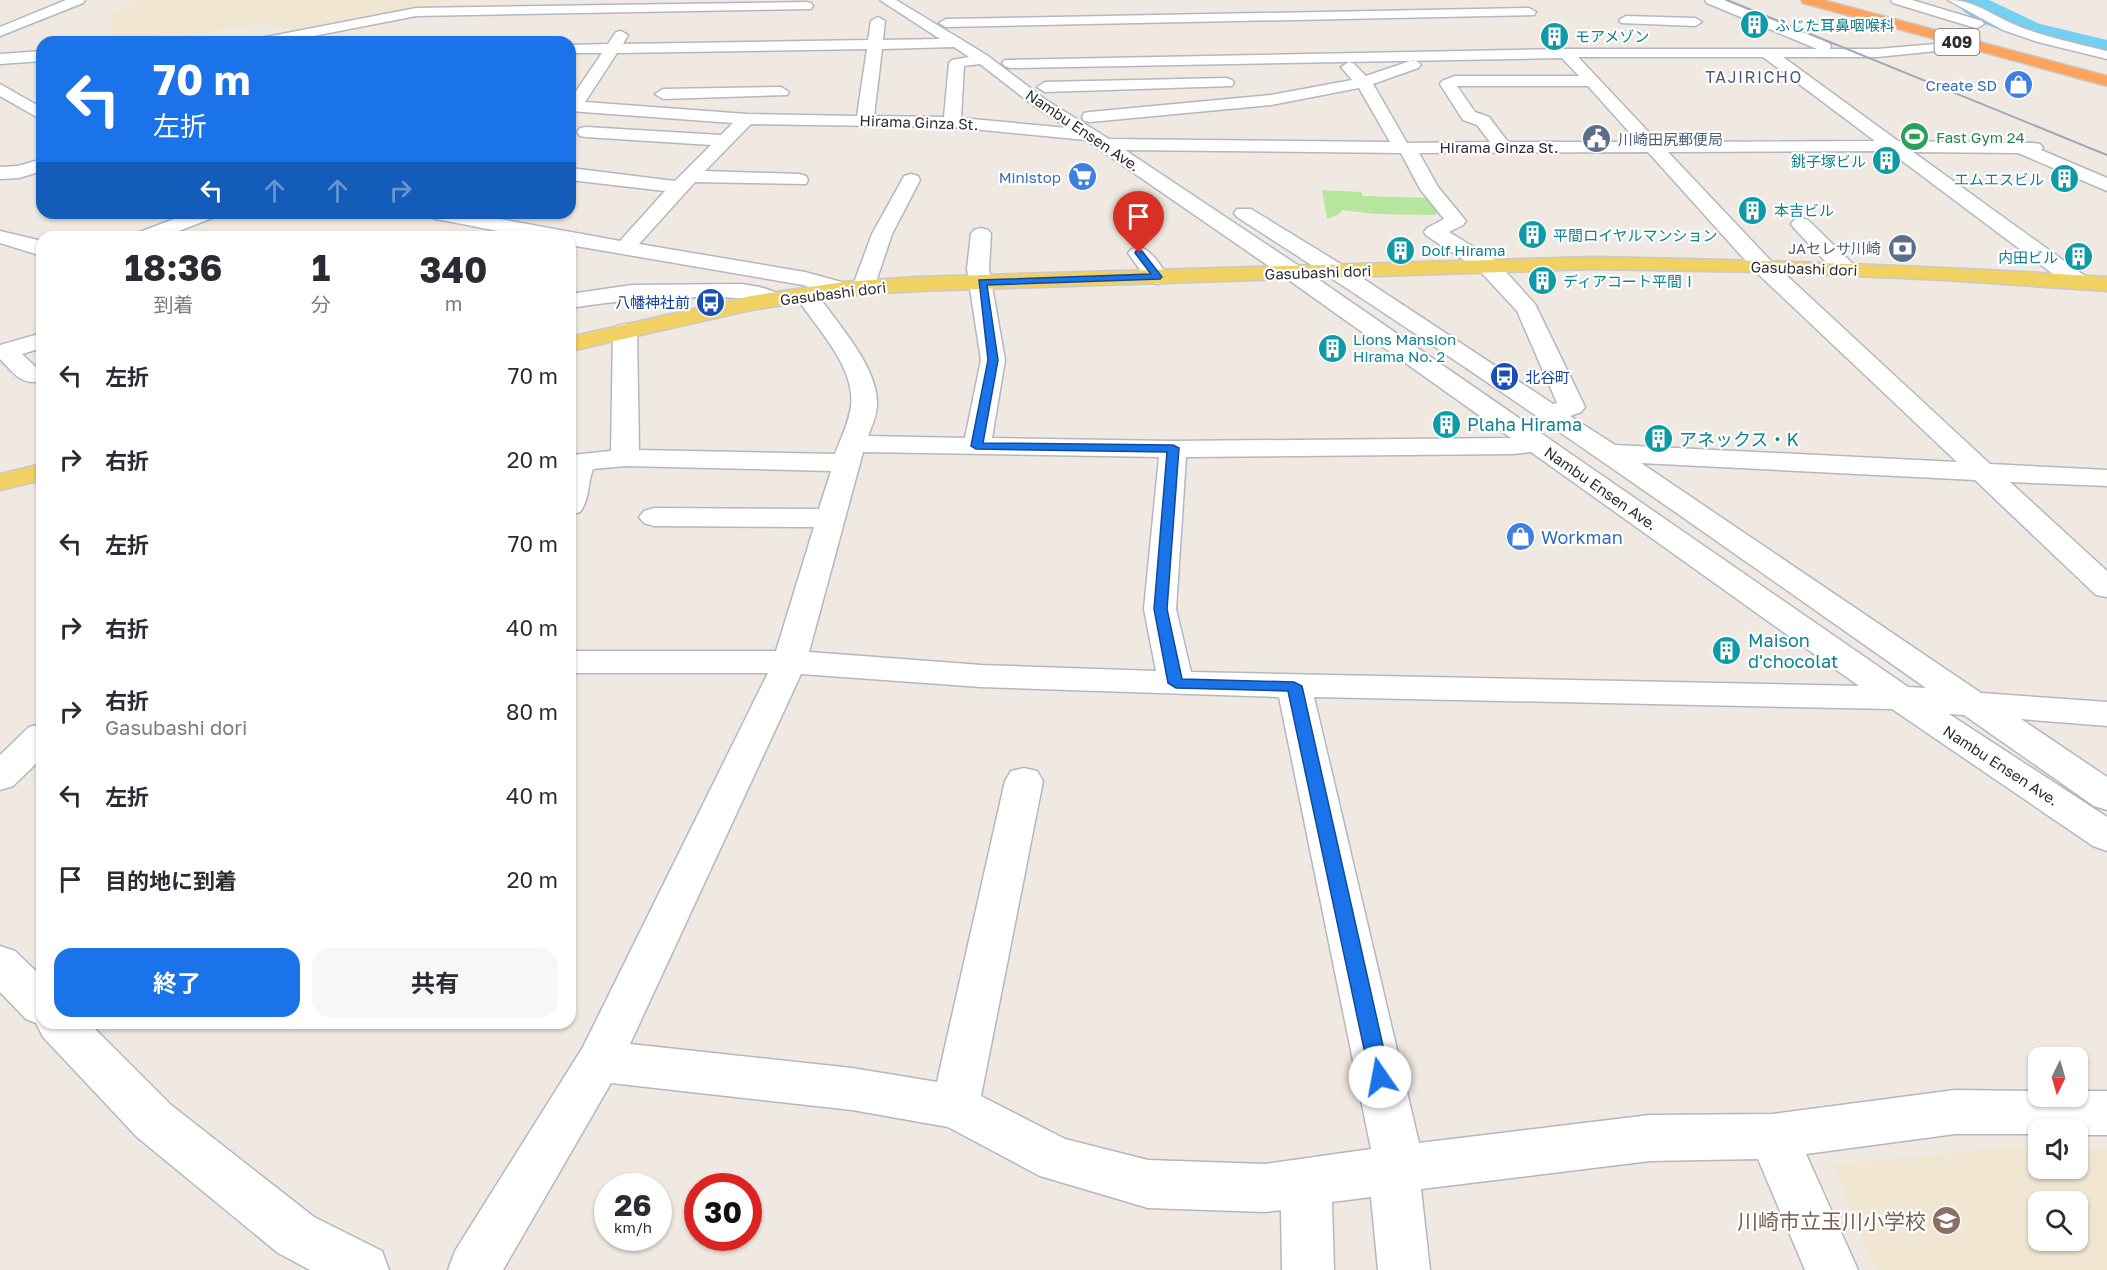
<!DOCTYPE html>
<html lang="ja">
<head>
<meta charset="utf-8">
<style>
	body { margin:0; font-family:"Golos Text","Noto Sans JP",sans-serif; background:#f7f7f7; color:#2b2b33; height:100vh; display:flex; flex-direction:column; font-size:22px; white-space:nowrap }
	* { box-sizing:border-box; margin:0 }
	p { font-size:20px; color:#7c7c81 }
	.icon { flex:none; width:33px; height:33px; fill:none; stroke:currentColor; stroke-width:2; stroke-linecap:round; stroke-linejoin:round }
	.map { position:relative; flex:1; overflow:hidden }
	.drawer { position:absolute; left:36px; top:231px; width:540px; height:798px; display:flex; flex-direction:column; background:#fff; border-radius:18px; box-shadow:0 2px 4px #0004 }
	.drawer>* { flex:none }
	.banner { position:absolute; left:36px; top:36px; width:540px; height:183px; border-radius:18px; box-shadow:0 2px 4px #0004; background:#1a73e8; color:#fff; overflow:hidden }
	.needle { width:39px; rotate:185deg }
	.controls { position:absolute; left:2028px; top:1047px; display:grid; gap:12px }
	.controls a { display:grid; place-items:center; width:60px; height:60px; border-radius:12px; background:#fff; box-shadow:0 2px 4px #0004; font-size:30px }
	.speed { position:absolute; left:594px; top:1173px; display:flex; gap:12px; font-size:30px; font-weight:700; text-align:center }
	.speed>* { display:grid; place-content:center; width:78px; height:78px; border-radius:50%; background:#fff; box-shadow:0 2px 4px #0004; line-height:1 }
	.speed small { font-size:15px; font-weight:400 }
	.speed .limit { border:9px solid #d22; background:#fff; color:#111 }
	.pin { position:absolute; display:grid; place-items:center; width:51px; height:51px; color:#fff; margin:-62px -26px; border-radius:50% 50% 50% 0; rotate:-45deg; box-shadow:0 0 6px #0007 }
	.pin .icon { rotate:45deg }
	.me { position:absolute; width:66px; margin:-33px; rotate:348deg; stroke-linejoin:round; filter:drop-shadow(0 0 4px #0008) }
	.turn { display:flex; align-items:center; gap:21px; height:126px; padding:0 18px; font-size:27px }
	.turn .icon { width:78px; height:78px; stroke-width:2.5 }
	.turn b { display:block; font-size:42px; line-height:51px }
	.lanes { display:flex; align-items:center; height:57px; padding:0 18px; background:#0003; justify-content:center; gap:30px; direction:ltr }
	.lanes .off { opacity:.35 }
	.eta { display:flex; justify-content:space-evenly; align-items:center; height:102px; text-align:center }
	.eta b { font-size:36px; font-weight:700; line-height:42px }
	.action { display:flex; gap:12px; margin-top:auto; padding:12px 18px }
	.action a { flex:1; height:69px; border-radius:18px; background:#1a73e8; color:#fff; font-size:24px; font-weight:700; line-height:69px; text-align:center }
	.action a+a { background:#f7f7f7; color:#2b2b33 }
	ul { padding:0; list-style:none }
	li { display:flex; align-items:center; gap:18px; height:84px; padding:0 18px }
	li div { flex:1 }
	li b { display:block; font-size:22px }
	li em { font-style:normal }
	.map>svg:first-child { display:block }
</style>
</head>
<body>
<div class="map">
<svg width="2107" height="1270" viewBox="0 0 2107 1270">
	<rect width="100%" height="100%" fill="#efe9e1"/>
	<g fill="#f0e6d1" fill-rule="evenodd">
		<path d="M100,0H455L296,32L267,23L203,33L119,38L112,37V16L134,1Z"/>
		<path d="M2002,1148L2038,1149V1168H2078V1150H2107V1270H1875L1833,1165ZM2038,1202H2078V1240H2038Z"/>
	</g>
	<path fill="#b6e59e" d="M1322,190L1361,192L1363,196L1430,198L1438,210L1436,215L1375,214L1342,210L1339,214L1327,219Z"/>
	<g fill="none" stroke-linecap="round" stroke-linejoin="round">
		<path fill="#75cff0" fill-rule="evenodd" d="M1953,0H1989L2040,24L2107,40V60C2069,50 1974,32 1953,0Z"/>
		<defs>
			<g id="minor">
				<path d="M66,0H85L83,3L0,36V27Z"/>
				<path d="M880,0H896L962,40L988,56L1046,100L1109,139L1390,142L1359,88L1271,105L1090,122L1084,121L1082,117L1084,113L1090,112L1271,95L1352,80L1341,67L1349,62L1354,64L1366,76L1413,60L1418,62L1421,65L1418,68L1373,84L1407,143L1490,142L1477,125L1463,120L1440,84L1442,81L1455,76H1579L1562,58L1010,68L1005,66L1002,63L1005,60L1566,49H1817L1707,3L1705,0H1724L1829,43L1831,46L1830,49H1877L1971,41L1973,44L1966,48L1877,57H1783L1898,141L2034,143L2040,144L2043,148L2041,150L2107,178V191L2018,153L1913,152L2085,276L2088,281L2085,286L2077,288L2069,286L1889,151L1668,152L1771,261L1990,464L2107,470V486L2010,482L2107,571V597L2096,595L1975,480L1641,463L1981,693L2107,702V726L2021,719L2107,777V810L2094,806L1964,715L1949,714L2107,817V851L2093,846L1892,709L1314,697L1419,1143L1650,1115L1773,1114L1955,1090L2038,1091V1096H2078V1091H2107V1135H2078V1130H2038V1134H1955L1806,1154L1858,1270H1805L1758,1159L1650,1161L1421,1189L1430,1270H1378L1371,1197L1332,1202L1334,1270H1282L1281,1210L1265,1212L1148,1208L1040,1176L948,1127L852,1110L611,1083L503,1270H448L455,1251L583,1047L768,673H570V651H776L814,527L654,526L644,523L639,517L644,511L654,508L819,509L831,471L625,466L593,469C587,484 590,499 580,512L570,515V458L572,455L611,451L613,331L617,326L625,324L633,326L637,331L639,450L835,454C840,440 849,423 851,406C856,366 815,327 795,295L798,290L806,288L814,290C835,321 878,366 877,404C877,415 872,426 868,436L965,438L981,360L967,269L971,234L974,230L981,228L988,230L991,234L989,269L1005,360L992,438L1173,441L1511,438L1286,278L1086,140L952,127L751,124L705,171L799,174L806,176L808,180L806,184L695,182L639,244L805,272L845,283L848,288L845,293L837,295L803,285L570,245V237H529L436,219L429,217L426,213H467L620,241L665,191L570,180V168L675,181L711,145L586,137L580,136L577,132L580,128L586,127L721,135L733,123L570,111V100L602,53H570V45L608,44L616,32L621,31L628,35L623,44L868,40L871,21L878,17L885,21L883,40L940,39ZM954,47L969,57L952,60L949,63L944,117L874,116L882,49ZM867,49L857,116L747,114L585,102L617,53ZM1578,57H1763L1875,141L1658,142ZM980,64L1034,106L1068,128L961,118L964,66ZM1457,86H1588L1638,142H1508L1489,117L1475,112ZM1125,150L1401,153L1420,189L1444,219L1427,228L1424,232L1427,236L1479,270L1517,311L1557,403L1553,404L1344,266L1251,209H1237L1234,213L1237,217C1472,367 1698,528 1926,688L1908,687L1302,268ZM1648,152L1755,271L1957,462L1615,445L1570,416L1581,412L1585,407L1535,304L1495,260L1449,232L1463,225L1466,221L1438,187L1419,153ZM863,452L1159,457L1144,609L1156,671L981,665L809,652ZM1531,452L1859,686L1191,672L1176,609L1186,457L1513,454ZM801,674L981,687L1279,697L1371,1149L1265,1164L1148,1160L1065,1139L981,1096L1043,781L1037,771L1024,768L1011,771L1005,781L937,1082L852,1068L630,1044Z"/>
				<path d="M1891,0H1912L1982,21L1984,24L1977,28L1972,27L1893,3Z"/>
				<path d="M1948,0C1974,0 1990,14 2013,24C2043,37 2076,43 2107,51V59L2038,42L2003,30Z"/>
				<path d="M806,2L811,3L813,6L811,9L416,16L283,42H254L261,38L416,8Z"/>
				<path d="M1529,8L1536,12L1534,15L946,27L939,23L946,19Z"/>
				<path d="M1626,16L1695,18L1702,22L1695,26L1621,23L1619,20Z"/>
				<path d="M42,51V61L0,64V54Z"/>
				<path d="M1226,78L1232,80L1234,83L1232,86L1045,92L1037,87L1045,82Z"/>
				<path d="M0,84L42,108V120L0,96Z"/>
				<path d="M781,87L789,92L787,95L663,99L655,94L663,89Z"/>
				<path d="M42,159V171L19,178L0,179V167L18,166Z"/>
				<path d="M911,174L918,176L920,180L892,234L874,288L871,293L863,295L855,293L852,288L872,234L902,180L904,176Z"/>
				<path d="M190,213H218L215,217L163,237H134L137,233Z"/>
				<path d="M1801,218L1808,220L1853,264L1856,269L1853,274L1845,275L1837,274L1794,228L1791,224L1794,220Z"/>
				<path d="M0,231L42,241V256L0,243Z"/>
				<path d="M1139,247C1152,250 1161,266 1168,277L1165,282L1157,284L1149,282L1128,253L1132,249Z"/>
				<path d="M741,284C754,286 776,288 784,300L781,305C766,308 756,298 741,298C684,295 627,299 570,308V294L632,285Z"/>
				<path d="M42,333V348L22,354L40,371L42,378L40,381C21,386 12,371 0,359V345Z"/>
				<path d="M42,724V758L13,786L0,790V755L29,727Z"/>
				<path d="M0,946L15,951L42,977V1023H89L171,1105L314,1217L382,1251L389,1270H310L278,1253L137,1137L43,1037L36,1023L26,1019L0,992Z"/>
			</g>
			<g id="major">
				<path d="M1593,257C1765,260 1936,266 2107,277V291L1945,280L1763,272L1593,269L916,291L843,296L751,310L570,351V337L751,296L843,282L916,277Z"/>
				<path d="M42,464V480L0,490V474Z"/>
			</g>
			<path id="highway" d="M1801,0H1823L2107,76V86L1803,3Z"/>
		</defs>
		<use href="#minor" stroke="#b4b7c1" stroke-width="3"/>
		<use href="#major" stroke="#c9c9c9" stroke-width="3"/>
		<use href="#highway" stroke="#c9c9c9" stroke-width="3"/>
		<use href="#minor" fill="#fff" fill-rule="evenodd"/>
		<use href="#major" fill="#f2d163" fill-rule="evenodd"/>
		<use href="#highway" fill="#ffa35c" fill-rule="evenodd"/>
		<path stroke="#a3a6b8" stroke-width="2" d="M1727,0L2107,155"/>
	</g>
	<path fill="#1a73e8" stroke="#114b97" stroke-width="1.5" d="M1136,251H1142L1162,277L1160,279L987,285L998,360L983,443L1173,445L1179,448L1167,609L1182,679L1294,682L1302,686L1390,1077L1387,1083L1380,1085L1373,1083L1370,1077L1288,691L1176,688L1168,683L1154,609L1167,452L976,449L971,446L988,360L979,280L1151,274L1135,253Z"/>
	<defs>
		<symbol id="building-disc" viewBox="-11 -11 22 22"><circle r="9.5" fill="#0f9aa8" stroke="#fff"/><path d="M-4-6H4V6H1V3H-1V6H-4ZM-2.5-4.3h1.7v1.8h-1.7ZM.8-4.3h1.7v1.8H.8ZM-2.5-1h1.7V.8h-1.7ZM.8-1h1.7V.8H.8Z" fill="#fff"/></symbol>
		<symbol id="shop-disc" viewBox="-11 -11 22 22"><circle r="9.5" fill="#3f7fe0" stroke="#fff"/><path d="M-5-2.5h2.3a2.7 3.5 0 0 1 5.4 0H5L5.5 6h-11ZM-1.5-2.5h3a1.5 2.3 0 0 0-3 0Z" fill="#fff"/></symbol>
		<symbol id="stadium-disc" viewBox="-11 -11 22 22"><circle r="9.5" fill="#2e9e5b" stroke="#fff"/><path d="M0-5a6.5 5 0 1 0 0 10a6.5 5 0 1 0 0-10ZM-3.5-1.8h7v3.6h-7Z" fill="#fff"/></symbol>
		<symbol id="civic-disc" viewBox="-11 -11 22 22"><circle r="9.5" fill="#5c6f8a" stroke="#fff"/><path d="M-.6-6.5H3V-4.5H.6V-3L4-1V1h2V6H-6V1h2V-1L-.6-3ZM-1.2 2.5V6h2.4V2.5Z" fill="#fff"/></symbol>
		<symbol id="supermarket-disc" viewBox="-11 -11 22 22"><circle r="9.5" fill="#3f7fe0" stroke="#fff"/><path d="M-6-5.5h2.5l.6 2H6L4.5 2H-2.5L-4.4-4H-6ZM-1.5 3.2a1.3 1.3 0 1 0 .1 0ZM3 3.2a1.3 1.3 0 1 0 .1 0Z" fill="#fff"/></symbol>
		<symbol id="bank-disc" viewBox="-11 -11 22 22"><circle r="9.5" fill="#5c6f8a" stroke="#fff"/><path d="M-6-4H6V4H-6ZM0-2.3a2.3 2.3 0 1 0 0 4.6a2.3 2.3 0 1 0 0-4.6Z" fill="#fff"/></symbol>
		<symbol id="bus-disc" viewBox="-11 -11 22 22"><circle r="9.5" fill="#1a4fb4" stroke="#fff"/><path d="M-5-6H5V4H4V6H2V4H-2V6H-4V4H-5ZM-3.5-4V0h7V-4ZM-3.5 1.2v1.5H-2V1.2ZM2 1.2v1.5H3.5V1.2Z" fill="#fff"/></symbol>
		<symbol id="school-disc" viewBox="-11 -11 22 22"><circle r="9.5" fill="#8d6e63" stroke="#fff"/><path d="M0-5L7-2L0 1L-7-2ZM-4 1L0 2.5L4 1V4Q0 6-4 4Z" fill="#fff"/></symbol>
	</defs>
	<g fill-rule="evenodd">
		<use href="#building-disc" x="1738" y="8" width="33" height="33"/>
		<use href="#building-disc" x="1538" y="20" width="33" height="33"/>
		<use href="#shop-disc" x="2002" y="68" width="33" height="33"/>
		<use href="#stadium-disc" x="1898" y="120" width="33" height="33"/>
		<use href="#civic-disc" x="1580" y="122" width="33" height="33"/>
		<use href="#building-disc" x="1870" y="144" width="33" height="33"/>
		<use href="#supermarket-disc" x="1066" y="160" width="33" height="33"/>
		<use href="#building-disc" x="2048" y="162" width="33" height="33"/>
		<use href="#building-disc" x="1736" y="194" width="33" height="33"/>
		<use href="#building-disc" x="1516" y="218" width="33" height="33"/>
		<use href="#bank-disc" x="1886" y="232" width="33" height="33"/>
		<use href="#building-disc" x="1384" y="234" width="33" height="33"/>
		<use href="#building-disc" x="2062" y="240" width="33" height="33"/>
		<use href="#building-disc" x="1526" y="264" width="33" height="33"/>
		<use href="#bus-disc" x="694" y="286" width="33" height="33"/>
		<use href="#building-disc" x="1316" y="332" width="33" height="33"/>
		<use href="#bus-disc" x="1488" y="360" width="33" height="33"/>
		<use href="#building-disc" x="1430" y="408" width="33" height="33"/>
		<use href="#building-disc" x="1642" y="422" width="33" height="33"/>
		<use href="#shop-disc" x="1504" y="520" width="33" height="33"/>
		<use href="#building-disc" x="1710" y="634" width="33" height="33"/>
		<use href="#school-disc" x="1930" y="1204" width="33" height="33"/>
	</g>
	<g text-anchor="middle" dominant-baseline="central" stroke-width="4.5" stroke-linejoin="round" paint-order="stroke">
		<g font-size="15" fill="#0d838f" stroke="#fff" text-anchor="start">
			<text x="1775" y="25">ふじた耳鼻咽喉科</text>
			<text x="1575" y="36">モアメゾン</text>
			<text x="1866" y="161" text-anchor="end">銚子塚ビル</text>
			<text x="2044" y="179" text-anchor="end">エムエスビル</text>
			<text x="1774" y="210">本吉ビル</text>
			<text x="1553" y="235">平間ロイヤルマンション</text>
			<text x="1421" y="250">Dolf Hirama</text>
			<text x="2058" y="257" text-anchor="end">内田ビル</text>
			<text x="1563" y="281">ディアコート平間Ⅰ</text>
			<text x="1353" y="339">Lions Mansion<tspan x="1353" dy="17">Hirama No. 2</tspan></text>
		</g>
		<g font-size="15" fill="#366cbe" stroke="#fff" text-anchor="end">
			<text x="1997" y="85">Create SD</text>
			<text x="1061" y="177">Ministop</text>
		</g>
		<g font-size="15" fill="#2e2e2e" stroke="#fff">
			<text transform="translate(919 122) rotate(2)">Hirama Ginza St.</text>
			<text transform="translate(1083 130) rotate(34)">Nambu Ensen Ave.</text>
			<text x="1499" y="147">Hirama Ginza St.</text>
			<text transform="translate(1804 268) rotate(2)">Gasubashi dori</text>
			<text transform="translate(1318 272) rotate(-2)">Gasubashi dori</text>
			<text transform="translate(833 293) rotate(-7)">Gasubashi dori</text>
			<text transform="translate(1601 488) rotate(35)">Nambu Ensen Ave.</text>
			<text transform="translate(2001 765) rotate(33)">Nambu Ensen Ave.</text>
		</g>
		<g font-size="15" fill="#27864d" stroke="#fff" text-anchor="start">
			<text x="1936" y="137">Fast Gym 24</text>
		</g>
		<g font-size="15" fill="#4e5e75" stroke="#fff" text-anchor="start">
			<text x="1618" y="139">川崎田尻郵便局</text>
			<text x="1881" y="248" text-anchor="end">JAセレサ川崎</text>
		</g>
		<g font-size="15" fill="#164399" stroke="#fff" text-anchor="end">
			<text x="690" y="302">八幡神社前</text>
			<text x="1525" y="377" text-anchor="start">北谷町</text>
		</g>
		<rect fill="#fff" stroke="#6d6d6d" stroke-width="1.5" x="1934.5" y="29" width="45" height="26" rx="4.5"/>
		<g font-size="16" font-weight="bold" fill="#2e2e2e">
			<text x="1957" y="42">409</text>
		</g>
		<g font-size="16" letter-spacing="1.5" fill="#4d5680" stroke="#fff">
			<text x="1754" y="77">TAJIRICHO</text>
		</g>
		<g font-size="18" fill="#0d838f" stroke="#fff" text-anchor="start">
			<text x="1467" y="424">Plaha Hirama</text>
			<text x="1679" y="439">アネックス・K</text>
			<text x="1748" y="640">Maison<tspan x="1748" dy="21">d'chocolat</tspan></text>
		</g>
		<g font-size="18" fill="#366cbe" stroke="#fff" text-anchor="start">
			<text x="1541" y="537">Workman</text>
		</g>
		<g font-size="21" fill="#785e54" stroke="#fff" text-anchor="end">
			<text x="1926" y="1221">川崎市立玉川小学校</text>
		</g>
	</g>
</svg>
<div class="controls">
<a><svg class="needle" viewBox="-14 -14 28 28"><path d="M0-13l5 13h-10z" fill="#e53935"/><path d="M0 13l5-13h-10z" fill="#7c7c81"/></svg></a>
<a><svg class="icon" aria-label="sound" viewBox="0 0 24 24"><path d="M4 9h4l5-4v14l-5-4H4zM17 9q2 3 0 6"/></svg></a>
<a><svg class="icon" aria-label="search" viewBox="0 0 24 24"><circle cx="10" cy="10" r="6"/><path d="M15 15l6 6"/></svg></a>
</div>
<div class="speed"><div>26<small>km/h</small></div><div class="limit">30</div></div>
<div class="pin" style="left:1139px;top:253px;background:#d93025"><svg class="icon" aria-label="arrive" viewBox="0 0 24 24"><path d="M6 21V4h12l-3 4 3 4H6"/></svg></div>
<svg class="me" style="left:1380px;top:1077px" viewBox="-20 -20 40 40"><circle r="19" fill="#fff"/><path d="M0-13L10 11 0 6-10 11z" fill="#1a73e8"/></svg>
<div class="banner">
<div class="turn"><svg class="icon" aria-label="left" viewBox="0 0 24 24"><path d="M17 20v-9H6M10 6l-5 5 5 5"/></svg><div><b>70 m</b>左折</div></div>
<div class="lanes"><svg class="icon" aria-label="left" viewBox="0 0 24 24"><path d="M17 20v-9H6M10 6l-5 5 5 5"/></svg><svg class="icon off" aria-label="ahead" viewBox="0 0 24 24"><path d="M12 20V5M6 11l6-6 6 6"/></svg><svg class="icon off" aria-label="ahead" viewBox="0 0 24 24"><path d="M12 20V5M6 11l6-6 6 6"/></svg><svg class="icon off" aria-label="right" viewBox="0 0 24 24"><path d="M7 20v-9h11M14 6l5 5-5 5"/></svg></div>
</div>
<section class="drawer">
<div class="eta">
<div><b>18:36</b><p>到着</p></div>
<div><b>1</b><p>分</p></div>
<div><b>340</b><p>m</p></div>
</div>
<ul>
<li><svg class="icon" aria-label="left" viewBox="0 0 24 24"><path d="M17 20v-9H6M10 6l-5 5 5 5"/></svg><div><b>左折</b></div><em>70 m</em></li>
<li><svg class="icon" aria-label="right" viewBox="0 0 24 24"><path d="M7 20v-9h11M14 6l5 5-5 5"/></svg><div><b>右折</b></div><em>20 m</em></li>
<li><svg class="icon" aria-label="left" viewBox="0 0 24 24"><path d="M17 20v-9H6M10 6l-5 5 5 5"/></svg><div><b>左折</b></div><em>70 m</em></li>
<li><svg class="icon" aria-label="right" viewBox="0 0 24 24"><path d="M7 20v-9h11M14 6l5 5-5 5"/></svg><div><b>右折</b></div><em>40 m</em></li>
<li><svg class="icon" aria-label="right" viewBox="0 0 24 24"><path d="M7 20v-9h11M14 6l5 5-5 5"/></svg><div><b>右折</b><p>Gasubashi dori</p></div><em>80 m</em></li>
<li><svg class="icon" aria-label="left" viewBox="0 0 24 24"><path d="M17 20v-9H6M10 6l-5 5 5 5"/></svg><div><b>左折</b></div><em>40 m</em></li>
<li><svg class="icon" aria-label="arrive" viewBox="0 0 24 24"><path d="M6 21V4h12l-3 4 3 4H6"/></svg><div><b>目的地に到着</b></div><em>20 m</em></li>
</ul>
<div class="action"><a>終了</a><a>共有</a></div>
</section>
</div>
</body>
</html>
